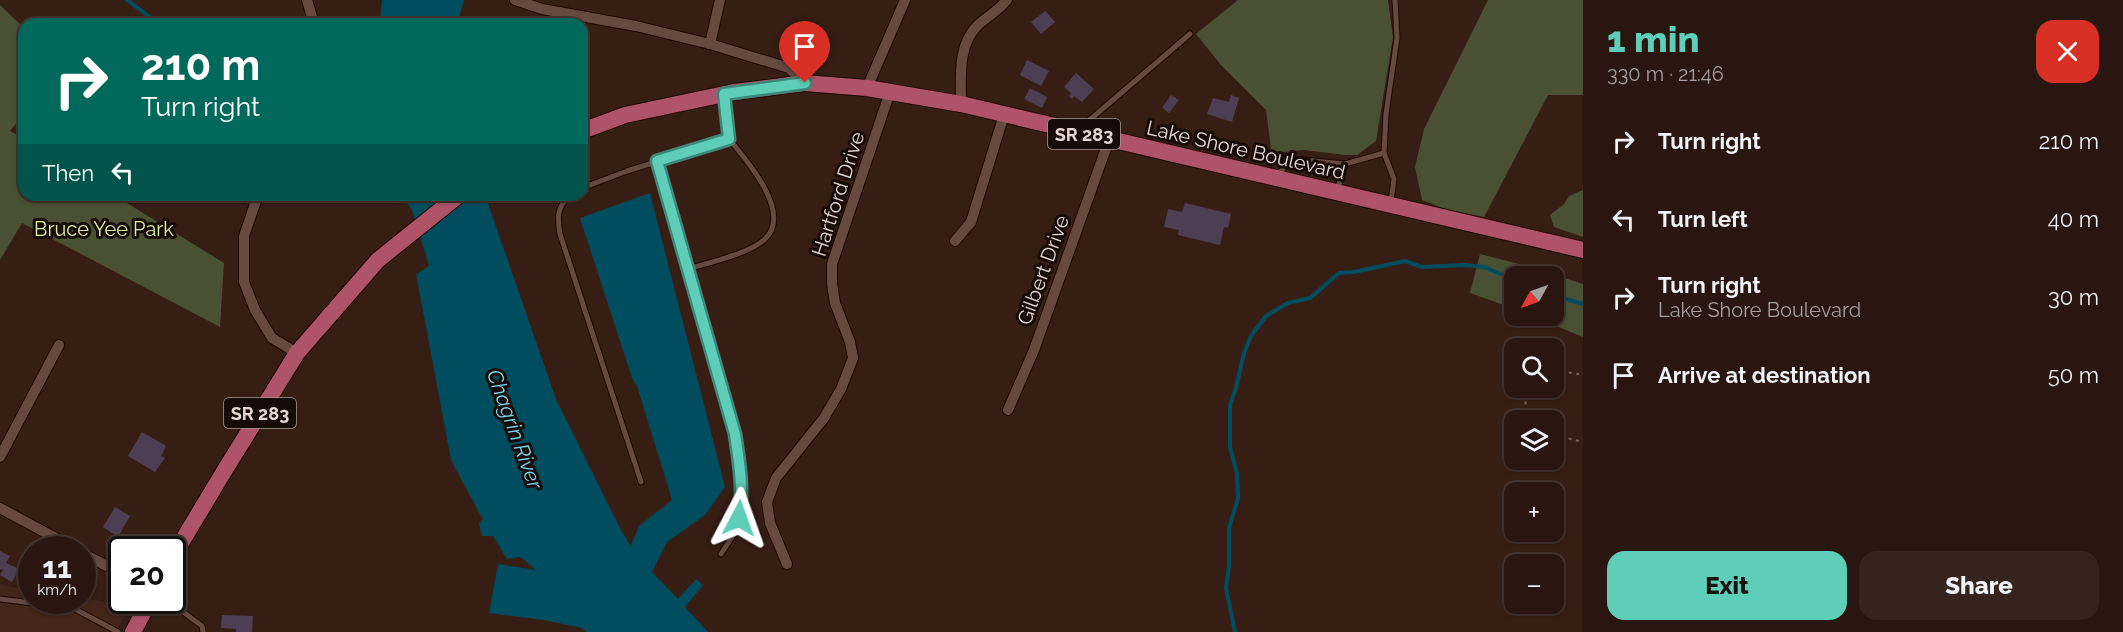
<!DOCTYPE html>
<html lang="en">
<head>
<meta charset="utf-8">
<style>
	body { margin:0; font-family:Raleway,sans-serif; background:#35231e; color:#f1f3f6; height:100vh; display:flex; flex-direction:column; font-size:22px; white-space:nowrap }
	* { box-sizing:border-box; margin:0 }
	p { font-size:20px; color:#a59f9f }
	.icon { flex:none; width:33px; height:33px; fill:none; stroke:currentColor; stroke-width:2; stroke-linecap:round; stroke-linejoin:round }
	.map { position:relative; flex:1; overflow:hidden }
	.side { display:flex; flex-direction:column; background:#291610; width:540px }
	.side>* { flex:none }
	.guide { position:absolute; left:18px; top:18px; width:570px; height:183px; border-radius:18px; box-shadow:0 2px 4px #0004,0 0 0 2px #453530; background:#00695c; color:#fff; overflow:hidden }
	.needle { width:39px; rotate:230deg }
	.tools { position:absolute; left:1504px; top:266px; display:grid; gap:12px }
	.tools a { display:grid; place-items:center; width:60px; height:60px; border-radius:12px; background:#291610; box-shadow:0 2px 4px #0004,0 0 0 2px #453530; font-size:30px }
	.speed { position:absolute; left:18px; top:536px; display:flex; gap:12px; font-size:30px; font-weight:700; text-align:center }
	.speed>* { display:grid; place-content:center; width:78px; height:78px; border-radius:50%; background:#291610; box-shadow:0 2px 4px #0004,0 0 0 2px #453530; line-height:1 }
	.speed small { font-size:15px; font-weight:400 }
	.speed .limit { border:3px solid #111; border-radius:9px; background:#fff; color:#111 }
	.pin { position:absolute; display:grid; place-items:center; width:51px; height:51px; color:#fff; margin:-62px -26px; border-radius:50% 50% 50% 0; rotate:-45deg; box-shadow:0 0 6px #0007 }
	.pin .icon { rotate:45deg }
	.me { position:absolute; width:66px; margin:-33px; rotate:4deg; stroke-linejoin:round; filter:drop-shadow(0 0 4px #0008) }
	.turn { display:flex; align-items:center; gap:21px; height:126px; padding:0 24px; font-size:27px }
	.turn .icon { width:78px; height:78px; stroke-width:2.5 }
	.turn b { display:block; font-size:42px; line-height:51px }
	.then { display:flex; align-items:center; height:57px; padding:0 24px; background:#0003; gap:12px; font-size:22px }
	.round { display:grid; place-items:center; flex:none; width:63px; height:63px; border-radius:18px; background:#35231e }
	.overview { display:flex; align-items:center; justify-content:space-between; height:102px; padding:0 24px }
	h1 { font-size:36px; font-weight:800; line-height:45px; color:#5eceb8 }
	.action { display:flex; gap:12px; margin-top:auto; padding:12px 24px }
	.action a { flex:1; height:69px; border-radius:18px; background:#5eceb8; color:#111; font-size:24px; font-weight:800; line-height:69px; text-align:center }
	.action a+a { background:#35231e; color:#f1f3f6 }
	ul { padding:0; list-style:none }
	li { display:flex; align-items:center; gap:18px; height:78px; padding:0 24px }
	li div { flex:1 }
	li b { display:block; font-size:22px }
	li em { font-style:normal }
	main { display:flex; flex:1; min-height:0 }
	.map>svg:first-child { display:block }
</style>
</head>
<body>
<main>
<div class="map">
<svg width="1583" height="632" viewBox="0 0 1583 632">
	<rect width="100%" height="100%" fill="#371e15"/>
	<path fill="#432519" d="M0,585L31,590L32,600H82L83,598L126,606L128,610L116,632H0Z"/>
	<g fill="#4a5033">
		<path d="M1238,0H1388L1393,37L1376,141L1357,155H1345L1304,150L1283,152L1272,156L1266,110L1221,65L1196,34Z"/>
		<path d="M1488,0H1583V95H1548L1484,217L1448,210L1422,200L1415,167L1424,129Z"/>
		<path d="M0,5L24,28V114L10,131L24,139V195H114L224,263L220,327L22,223L0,260Z"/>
		<path d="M1583,190V237L1554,227L1550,215L1564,204L1569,196Z"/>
		<path d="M1480,254L1527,266L1583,284V337L1530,315H1554V276H1515V309L1470,293Z"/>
	</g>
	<g fill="#004d5f">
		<path d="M382,0H464L457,24H380Z"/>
		<path d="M650,193L725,487L705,515L667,542L652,572L678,599L696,579L703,585L685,607L708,632H587L582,628L544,620L489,613L498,564L536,570L521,557L507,559L493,536H482L479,523L483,520L451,460L416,274L429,266L412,210L401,195H485L556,399L621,530L631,546L639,526L672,500L637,386L632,378L580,218Z"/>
	</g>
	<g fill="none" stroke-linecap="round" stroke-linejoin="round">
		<g stroke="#004d5f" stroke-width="4">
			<path d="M127,0L159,24"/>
			<path d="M1554,295L1583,304"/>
			<path d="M1235,632L1226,588L1229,567V528L1238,498L1237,473L1230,447V405L1236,388L1244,353L1251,336L1266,316L1288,303L1310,298L1339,273L1354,272L1405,261L1422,267L1464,265L1484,267L1515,280"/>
		</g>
	</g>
	<g fill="#4e3e54">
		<path d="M1045,11L1055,22L1041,34L1031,22Z"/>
		<path d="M1027,60L1049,71L1041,86L1020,75Z"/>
		<path d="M1076,73L1094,89L1082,102L1074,96L1072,99L1069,96L1071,93L1064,87Z"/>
		<path d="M1030,88L1047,97L1042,108L1024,99Z"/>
		<path d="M1171,95L1179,100L1169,113L1162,108Z"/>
		<path d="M1231,95L1239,98L1232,122L1207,114L1213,98L1229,102Z"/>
		<path d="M1185,203L1231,214L1228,228L1224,227L1220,245L1178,235L1179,230L1164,227L1168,209L1182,212Z"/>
		<path d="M142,432L166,446L161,456L165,458L155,472L128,456Z"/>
		<path d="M115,507L130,516L118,537L103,527Z"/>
		<path d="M0,551L10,556L6,563L19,569L12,582L0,575L3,570L0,569Z"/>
		<path d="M222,615L253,616L252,632H236V629L221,628Z"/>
	</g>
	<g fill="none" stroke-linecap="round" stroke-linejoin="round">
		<defs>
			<g id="service">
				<path d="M1079,129L1190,34"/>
				<path d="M657,161L688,269"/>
				<path d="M1277,175L1293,159L1345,164L1384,153"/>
				<path d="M582,188L627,171L729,139L724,95"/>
				<path d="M1337,191L1345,164"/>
				<path d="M570,195C557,207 557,217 560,234L641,482"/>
				<path d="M1391,201L1394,179L1384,153L1386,114L1397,38L1395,0"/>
				<path d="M53,541L61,549"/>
				<path d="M721,554L736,531L741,505L740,464L735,434L688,269C708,263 751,253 765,239C793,213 746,159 729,139"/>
				<path d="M0,599L73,608L118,632"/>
				<path d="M167,600L202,626L203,632"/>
			</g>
			<g id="minor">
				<path d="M307,0L314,24"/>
				<path d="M515,0L542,9L636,26L710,44L789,68L805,83"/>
				<path d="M710,44L720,0"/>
				<path d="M867,88L905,0"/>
				<path d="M961,104C961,77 957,44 979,24C988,16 999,10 1007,0"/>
				<path d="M258,195L244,236V282L255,310L272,338L297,353"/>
				<path d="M955,241L971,222L1004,115"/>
				<path d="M1008,410L1034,350L1109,140"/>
				<path d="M0,457L59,345"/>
				<path d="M0,508L76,549"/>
				<path d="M82,553L122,574"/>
				<path d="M787,564L770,523L767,502L776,478L824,418L841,389L853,358L850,342L835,303L832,284V264L890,92"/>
			</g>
			<g id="primary">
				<path d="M582,131L625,115L734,92L805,83L867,88L961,104L1583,250"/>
				<path d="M172,558L223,473L297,353L378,260L459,195"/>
				<path d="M133,632L150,600"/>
			</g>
		</defs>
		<use href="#service" stroke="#1d0702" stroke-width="7"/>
		<use href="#minor" stroke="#1d0702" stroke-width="12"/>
		<use href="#primary" stroke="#1d0702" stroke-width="18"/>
		<g stroke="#78625a" stroke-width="2" stroke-dasharray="3 4.5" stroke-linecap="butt">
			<path d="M1554,370L1583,375"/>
			<path d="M1529,387C1524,399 1524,409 1531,420"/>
			<path d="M1554,435L1583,442"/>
		</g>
		<use href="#service" stroke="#664a3f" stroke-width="5"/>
		<use href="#minor" stroke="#664a3f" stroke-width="10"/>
		<use href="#primary" stroke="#af5368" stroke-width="16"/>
	</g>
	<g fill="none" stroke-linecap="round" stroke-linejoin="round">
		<defs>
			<path id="route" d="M739,518C744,490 739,461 735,434L657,161L729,139L724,94L805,83"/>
		</defs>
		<use href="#route" stroke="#3d8678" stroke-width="15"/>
		<use href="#route" stroke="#5eceb8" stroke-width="10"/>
	</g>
	<g text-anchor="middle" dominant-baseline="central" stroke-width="6" stroke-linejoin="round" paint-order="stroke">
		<g fill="#160b07" stroke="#a89994" stroke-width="1.5">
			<rect x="1048" y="119" width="72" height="30" rx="4.5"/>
			<rect x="224" y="398" width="72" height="30" rx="4.5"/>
		</g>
		<g font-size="18" font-weight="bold" fill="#e7d6d0">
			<text x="1084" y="134">SR 283</text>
			<text x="260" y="413">SR 283</text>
		</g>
		<g font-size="20" fill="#e7d6d0" stroke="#160b07">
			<text transform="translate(1246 150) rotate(13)">Lake Shore Boulevard</text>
			<text transform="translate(838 194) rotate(-72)">Hartford Drive</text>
			<text transform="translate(1043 270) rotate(-70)">Gilbert Drive</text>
		</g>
		<g font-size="20" fill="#dbec9e" stroke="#160b07">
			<text x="104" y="229">Bruce Yee Park</text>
		</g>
		<g font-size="21" font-style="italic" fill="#73d4f2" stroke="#160b07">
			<text transform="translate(515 429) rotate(70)">Chagrin River</text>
		</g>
	</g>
</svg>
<div class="tools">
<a><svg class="needle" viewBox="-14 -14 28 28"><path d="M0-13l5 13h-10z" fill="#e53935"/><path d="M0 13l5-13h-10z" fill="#a59f9f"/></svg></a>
<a><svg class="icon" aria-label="search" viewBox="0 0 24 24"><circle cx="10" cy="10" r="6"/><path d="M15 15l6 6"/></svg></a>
<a><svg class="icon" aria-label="layers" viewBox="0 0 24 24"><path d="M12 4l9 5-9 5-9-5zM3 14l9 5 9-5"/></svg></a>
<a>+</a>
<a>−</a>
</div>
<div class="speed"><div>11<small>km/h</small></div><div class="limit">20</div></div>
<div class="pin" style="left:805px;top:83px;background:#d93025"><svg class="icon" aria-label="arrive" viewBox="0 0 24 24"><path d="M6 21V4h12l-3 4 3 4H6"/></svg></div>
<svg class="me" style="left:739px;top:518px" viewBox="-20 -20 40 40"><path d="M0-17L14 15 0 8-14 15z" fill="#5eceb8" stroke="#fff" stroke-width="4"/></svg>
<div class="guide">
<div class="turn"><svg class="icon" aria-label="right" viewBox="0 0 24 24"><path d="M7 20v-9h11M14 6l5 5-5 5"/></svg><div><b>210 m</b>Turn right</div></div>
<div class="then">Then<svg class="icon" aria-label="left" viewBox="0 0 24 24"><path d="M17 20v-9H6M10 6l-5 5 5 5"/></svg></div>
</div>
</div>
<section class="side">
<div class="overview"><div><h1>1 min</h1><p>330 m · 21:46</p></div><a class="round" style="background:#d93025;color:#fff"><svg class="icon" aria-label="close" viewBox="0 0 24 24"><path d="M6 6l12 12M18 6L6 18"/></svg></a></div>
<ul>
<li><svg class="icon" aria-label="right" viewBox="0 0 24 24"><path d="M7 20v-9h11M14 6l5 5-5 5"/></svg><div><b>Turn right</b></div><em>210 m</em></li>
<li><svg class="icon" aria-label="left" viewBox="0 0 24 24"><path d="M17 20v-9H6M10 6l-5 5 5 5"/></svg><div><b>Turn left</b></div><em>40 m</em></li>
<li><svg class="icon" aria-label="right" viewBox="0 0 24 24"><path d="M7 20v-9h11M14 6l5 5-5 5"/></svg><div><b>Turn right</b><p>Lake Shore Boulevard</p></div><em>30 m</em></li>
<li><svg class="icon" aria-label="arrive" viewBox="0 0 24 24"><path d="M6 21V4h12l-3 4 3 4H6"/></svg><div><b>Arrive at destination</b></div><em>50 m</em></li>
</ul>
<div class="action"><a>Exit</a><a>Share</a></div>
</section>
</main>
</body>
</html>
